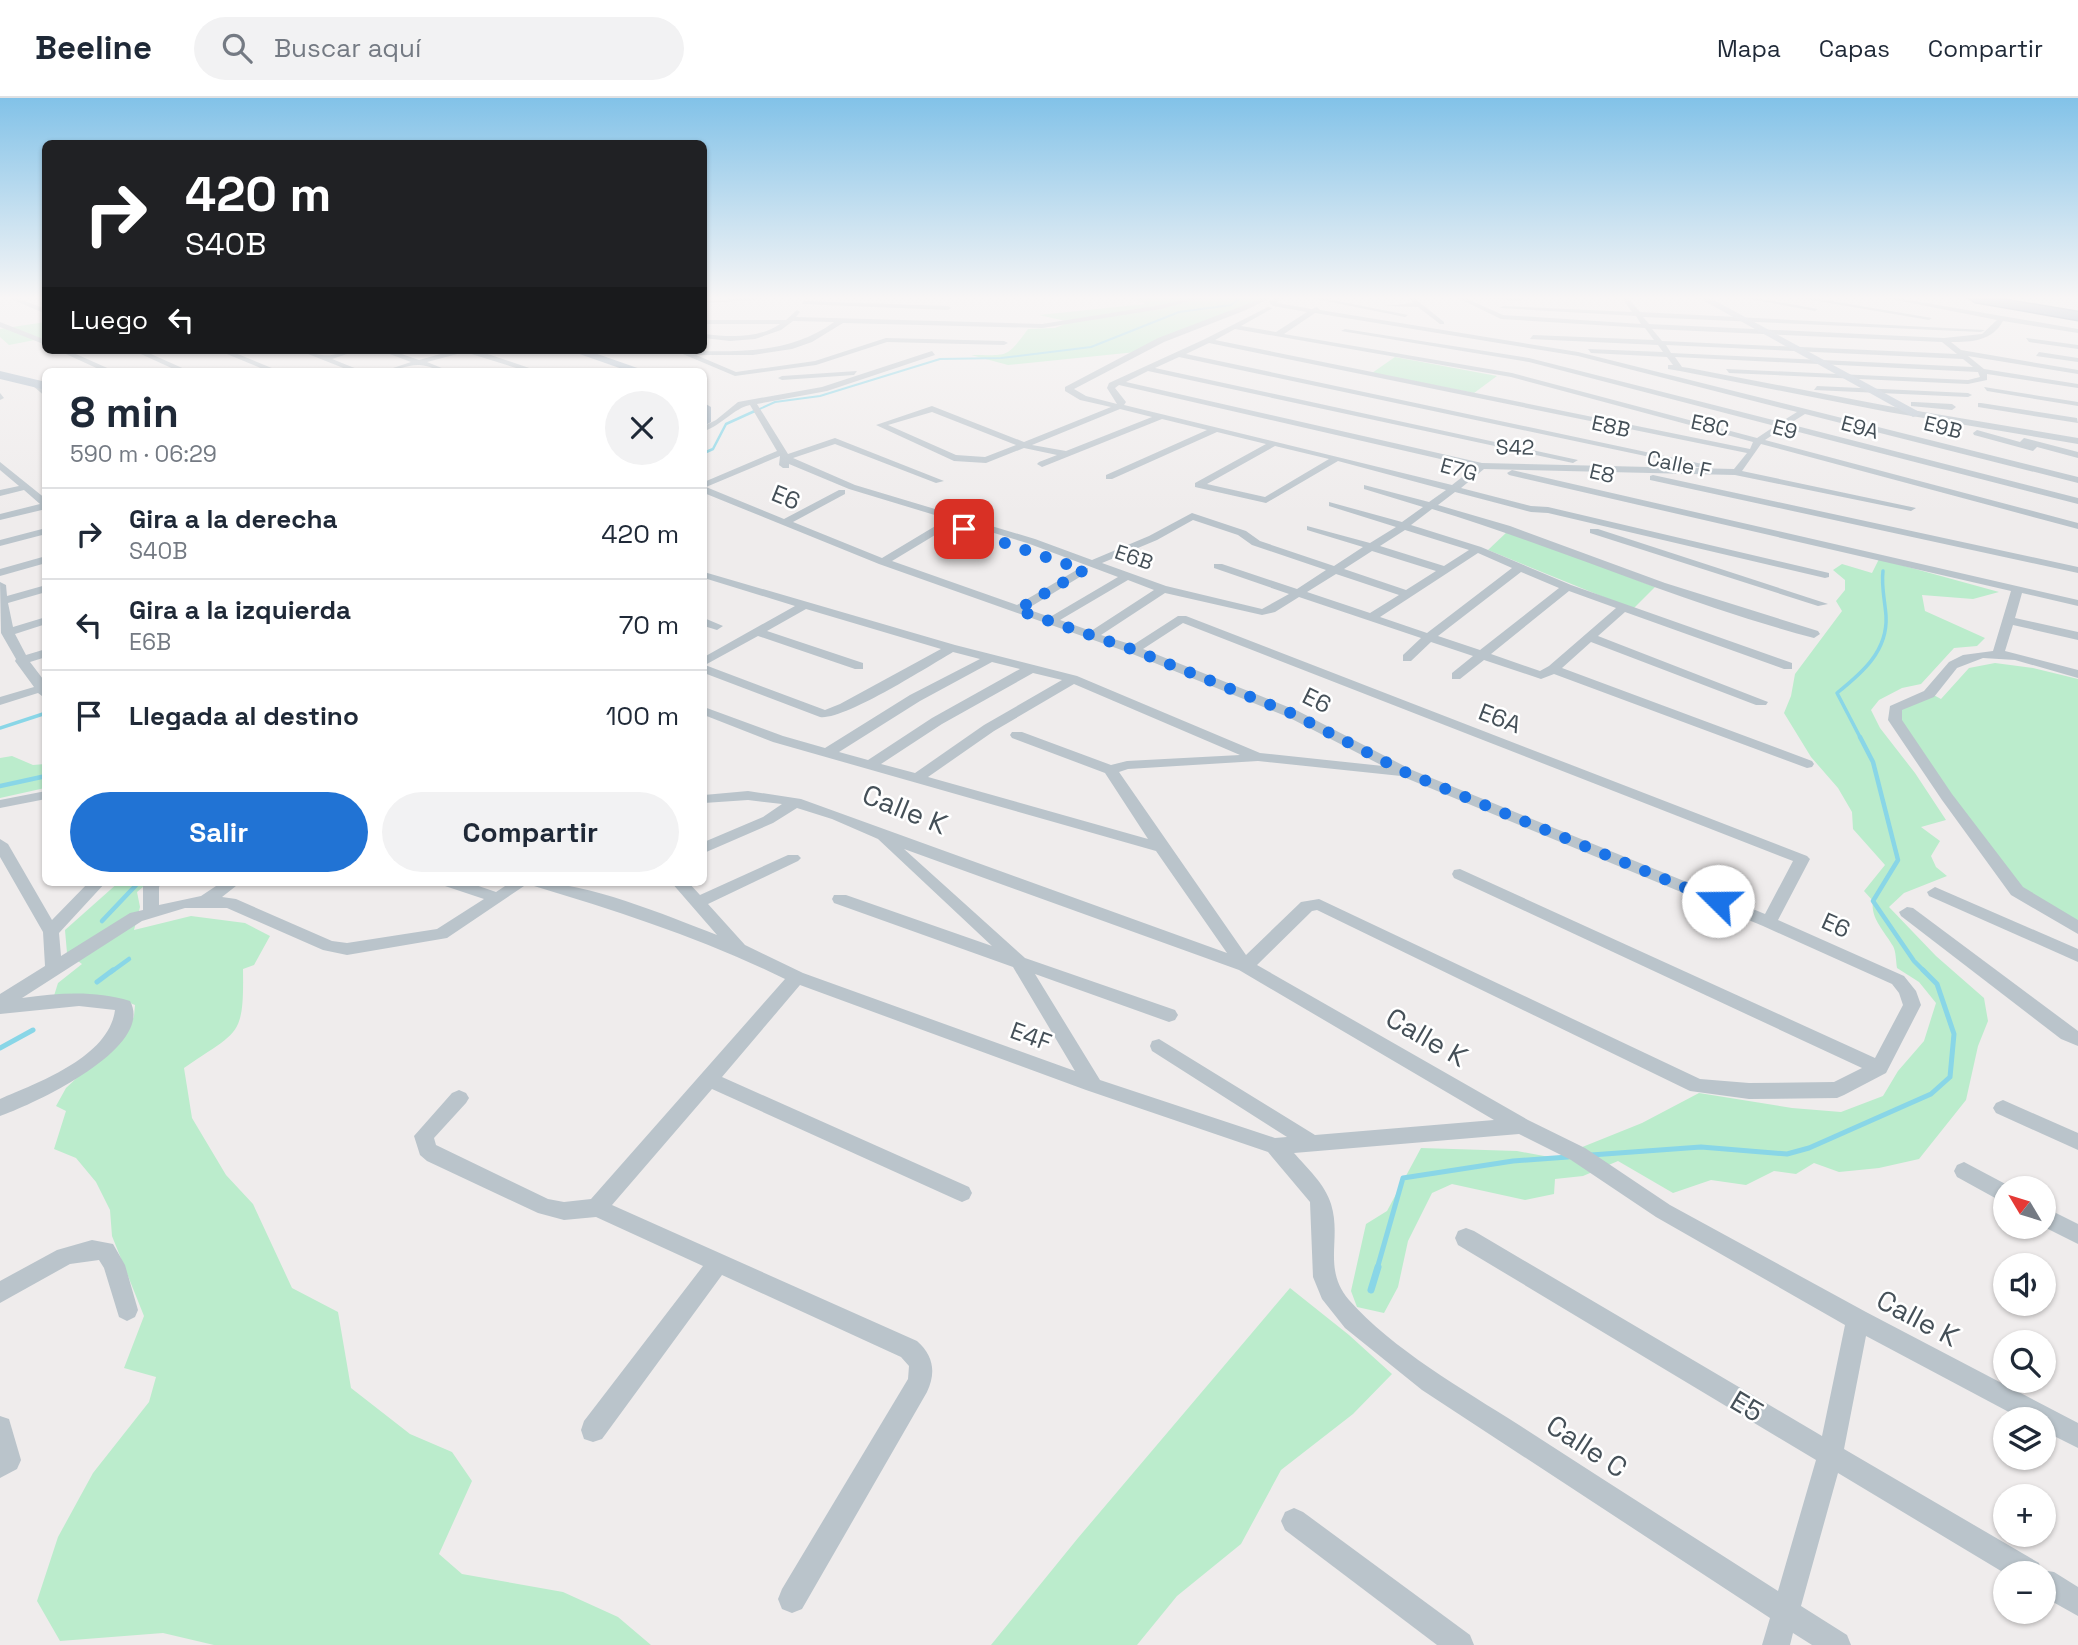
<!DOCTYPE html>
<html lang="es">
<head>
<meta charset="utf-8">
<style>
	body { margin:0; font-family:"Space Grotesk",sans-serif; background:#f2f2f3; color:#1f2937; height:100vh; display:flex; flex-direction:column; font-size:26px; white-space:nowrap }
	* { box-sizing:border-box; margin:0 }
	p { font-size:23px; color:#747a83 }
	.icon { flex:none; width:38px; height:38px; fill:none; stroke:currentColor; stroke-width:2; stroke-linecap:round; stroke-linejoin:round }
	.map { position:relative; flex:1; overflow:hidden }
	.drawer { position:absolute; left:42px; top:270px; width:665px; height:518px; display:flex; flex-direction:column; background:#fff; border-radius:10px; box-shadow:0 2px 5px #0004 }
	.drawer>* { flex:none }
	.banner { position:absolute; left:42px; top:42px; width:665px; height:214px; border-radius:10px; box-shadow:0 2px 5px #0004; background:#202124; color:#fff; overflow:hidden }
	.needle { width:46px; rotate:308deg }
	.tools { position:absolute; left:1993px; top:1078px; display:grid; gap:14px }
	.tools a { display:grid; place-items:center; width:63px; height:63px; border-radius:50%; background:#fff; box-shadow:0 2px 5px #0004; font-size:35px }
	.pin { position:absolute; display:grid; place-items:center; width:60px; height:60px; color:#fff; margin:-30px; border-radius:14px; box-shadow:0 4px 10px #0006 }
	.me { position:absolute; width:77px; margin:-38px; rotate:292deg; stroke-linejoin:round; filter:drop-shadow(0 0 5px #0008) }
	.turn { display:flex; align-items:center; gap:24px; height:147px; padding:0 28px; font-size:32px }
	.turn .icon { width:91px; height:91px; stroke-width:2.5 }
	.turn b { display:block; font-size:49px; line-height:60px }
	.then { display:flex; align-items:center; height:66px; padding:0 28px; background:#0003; gap:14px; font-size:26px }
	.round { display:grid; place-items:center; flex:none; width:74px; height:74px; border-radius:37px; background:#f2f2f3 }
	.head { display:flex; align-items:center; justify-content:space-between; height:119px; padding:0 28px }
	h1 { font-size:42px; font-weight:600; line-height:52px }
	.action { display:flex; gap:14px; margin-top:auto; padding:14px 28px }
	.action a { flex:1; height:80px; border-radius:42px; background:#2173d4; color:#fff; font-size:28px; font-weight:600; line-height:80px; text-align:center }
	.action a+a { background:#f2f2f3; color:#1f2937 }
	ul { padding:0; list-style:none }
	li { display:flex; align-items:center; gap:21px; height:91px; padding:0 28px; border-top:2px solid #e0e1e3 }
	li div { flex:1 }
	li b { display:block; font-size:26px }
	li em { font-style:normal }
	header { display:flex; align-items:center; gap:42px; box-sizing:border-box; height:98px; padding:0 35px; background:#fff; border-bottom:2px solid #e0e1e3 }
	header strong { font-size:33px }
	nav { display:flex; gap:38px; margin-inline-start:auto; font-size:24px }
	.search { width:490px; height:63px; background:#f2f2f3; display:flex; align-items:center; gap:18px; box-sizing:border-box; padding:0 24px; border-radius:38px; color:#747a83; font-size:26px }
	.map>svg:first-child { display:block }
</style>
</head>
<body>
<header>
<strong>Beeline</strong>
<div class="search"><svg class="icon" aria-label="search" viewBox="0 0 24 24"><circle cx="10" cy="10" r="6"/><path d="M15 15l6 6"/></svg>Buscar aquí</div>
<nav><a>Mapa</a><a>Capas</a><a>Compartir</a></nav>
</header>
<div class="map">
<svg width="2078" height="1547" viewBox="0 0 2078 1547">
	<rect width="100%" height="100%" fill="#efecec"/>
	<g fill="#bbeccc">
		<path d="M1138,200H1267L1136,254L1008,267L971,257C1008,257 1006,261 1028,231L1055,230L1070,224L1039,217L1146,206L1134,201Z"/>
		<path d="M45,224V240L9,247L0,239V231Z"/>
		<path d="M1395,259L1497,278L1474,295L1372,275Z"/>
		<path d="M1508,433L1655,489L1633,511L1488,452Z"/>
		<path d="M1879,461L1999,494L1973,501L1922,497L1925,513L1985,540L1977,548L1954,550L1921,586L1902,590L1879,602L1871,612L1880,630L1915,675L1946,722L1921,729L1940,743L1931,758L1936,769L1947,778L1904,795L1889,809L1936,858L1984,900L1988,923L1978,948L1966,1002L1919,1061L1879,1070L1839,1074L1814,1065L1796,1076L1774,1073L1746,1087L1711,1082L1673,1095L1618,1063L1583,1078L1555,1081L1554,1096L1525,1102L1452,1086L1432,1095L1408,1143L1398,1189L1384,1215L1357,1209L1351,1193L1366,1126L1387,1113L1421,1050L1517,1053L1555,1060L1642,1025L1699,995L1792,1010L1841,1014L1883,998L1898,973L1924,943L1936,905L1919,884L1897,870C1896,864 1896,853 1893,848C1885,834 1870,820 1873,803L1864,793L1885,767L1853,731L1852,714L1838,690L1811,659L1784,615L1791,598L1795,576L1842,513L1836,503L1845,492V482L1833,472L1842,466L1872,475Z"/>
		<path d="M1995,565L2033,570L2078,581V830L2017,793L1895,622L1903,604L1930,595L1941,601L1969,570Z"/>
		<path d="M12,658L33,667L45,666V690L0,700V660Z"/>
		<path d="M119,784H149L137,794L140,809L134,832L191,818L245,825L270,838L254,867L243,871C244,940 239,932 184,970L192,1020L226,1077L253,1106L292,1190L338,1214L351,1290L410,1336L452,1354L472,1383L439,1456L462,1476L563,1494L618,1519L651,1547H214L163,1535L60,1543L37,1503L58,1439L93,1375L149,1304L156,1279L124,1270L144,1218L112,1138L110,1112L96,1084L76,1060L54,1051L66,1013L56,1008L66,990L129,931L134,918L135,907L120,901H53L58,885L82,866L67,855L65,832Z"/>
		<path d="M1290,1190L1349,1237L1392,1276L1353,1316L1281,1372L1241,1446L1177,1498L1137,1547H991L1078,1440Z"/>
	</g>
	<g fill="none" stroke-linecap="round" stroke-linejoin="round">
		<path stroke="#89d6e7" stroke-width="2" d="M753,314L775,304L820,298L940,261L1001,260L1091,249L1179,214L1231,207L1238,202"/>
		<path stroke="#89d6e7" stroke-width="2.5" d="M704,355L713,351L726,326L757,312"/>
		<g stroke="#89d6e7" stroke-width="3.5">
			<path d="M0,630L46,615"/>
			<path d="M1861,641L1837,595C1862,575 1888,553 1886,518C1885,503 1881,488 1883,473"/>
		</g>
		<g stroke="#89d6e7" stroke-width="4.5">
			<path d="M1860,639L1873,664L1898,762L1873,803L1914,863L1925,874"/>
			<path d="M0,688L46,678"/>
			<path d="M102,823L139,784"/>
			<path d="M111,874L129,861"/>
		</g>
		<g stroke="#89d6e7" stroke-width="5">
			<path d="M97,884L113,872"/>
			<path d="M0,950L33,932"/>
			<path d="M1591,1057L1701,1049L1787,1056L1809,1050L1931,996L1950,979L1954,936L1937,886L1923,872"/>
			<path d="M1377,1171L1403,1080L1513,1063L1568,1059"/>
		</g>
		<path stroke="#89d6e7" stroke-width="7" d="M1371,1192L1378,1169"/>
		<defs>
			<path id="highway" d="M1969,200H1994L2078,214V222L1975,204Z"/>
		</defs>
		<use href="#highway" stroke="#708ba5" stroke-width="3"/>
		<g fill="#bac4cb" fill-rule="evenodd">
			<path d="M9,200H17L46,211V216Z"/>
			<path d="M746,200L763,201L709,205L706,203Z"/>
			<path d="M1192,200H1201L1161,211L1042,230L843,225L812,244L792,251L753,257H696L736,274L815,263L886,240L1004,243L1008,245L1004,247L887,244L816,267L735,278L678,254L683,252L693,256L696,253C744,254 794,254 834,224L793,223L781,232L755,241L730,243L704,240V236C730,239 758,241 780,226H704V222H786L797,212L800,214L796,219L1042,226L1161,207Z"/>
			<path d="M1263,200H1270L1246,212L1164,244L1074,291L1086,298L1117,306L1107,290L1109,285L1205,241L1268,209L1273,210L1241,228L1276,234L1307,214L1273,208L1269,204L1273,200H1280L1277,205L1312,211L1317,209L1320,212L1578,254L2078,379V385L1805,316L1789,326L2078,400V406L1783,330L1765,342L2078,425V431L1761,346L1742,373L1916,410L1911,413L1735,377L1484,371L1461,390L1531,408L1548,409L1829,475V479L1825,480L1548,415L1531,414L1455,394L1438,407L1510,428L1665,485L1818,533L1820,536L1814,540C1684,506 1561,450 1432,411L1411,427L1481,449L1571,487L1792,565V571H1784L1625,514L1598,538L1768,604L1766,607H1756L1591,544L1562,570L1812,663L1814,666L1812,669L1807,670L1554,576L1541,581L1484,562L1460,581H1452V575L1473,558L1431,544L1411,563H1403V557L1421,540L1299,499L1275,514L1262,517L1165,495L1101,537L1133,547L1178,518H1186L1807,758L1810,761L1778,822L1904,878L1916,893L1921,907L1886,975L1844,997L1837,1000L1749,1001L1690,993L1317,812L1312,813L1257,867L1528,1022L1585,1050L1670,1107L1866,1214L2078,1325V1350L2044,1333V1321H2022L1866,1238L1844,1351L2039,1465L2041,1472L2054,1474L2078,1489V1518L2044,1499V1475L2006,1476L1838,1375L1801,1508L1847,1537L1851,1547H1812L1793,1535L1790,1547H1762L1770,1520L1422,1292L1345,1230L1322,1201L1313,1179L1310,1104L1268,1054L1086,992L800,887L722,979L969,1089L972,1095L969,1101L962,1104L955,1101L712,991L612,1107L917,1243C934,1258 936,1275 927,1294L802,1511L792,1515L782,1511L778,1501L782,1491L908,1281L909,1268L901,1259L722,1177L602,1341L593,1344L584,1341L581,1332L584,1323L703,1168L596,1119L564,1122L538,1115L427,1063L420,1057L414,1038L452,995L459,992L466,995L469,1000L466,1005L434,1040L436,1047L548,1101L564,1104L591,1101L785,881C704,841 620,814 534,788L532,784C587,784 665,817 717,837L671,784H688L700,797L788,757H798L801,760L798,763L708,806L745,847L803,875L1075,973L1013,869L834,805L832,801L834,797H846L992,848L878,741L832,721L797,710L773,725L704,755V744L763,719L782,706L748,702L704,705V697L748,693L801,701L1227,855L1156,753L773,644L704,617V609L783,638L825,650L910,597L980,561L953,554C929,568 843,623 820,619L704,575V559L795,508L704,480V474L955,547L1077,578L1260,655L1383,668L1288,619L1130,555L879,466L704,395V384L777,353L750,307C734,310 721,328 704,333V328L716,322L738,304L822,289L932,253L935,257L827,293L757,306L788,356L835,340L944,383L936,385L835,346L793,360L855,387L1035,441L1092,462L1149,438L1192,415L1246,433L1260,443L1334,468L1363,449L1307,432V428L1370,445L1396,429L1329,408V404L1402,424L1423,409L1364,391V387L1429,404L1446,392L1338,363L1266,405L1195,389V385L1266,346L1217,334L1112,381H1106V377L1207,332L1162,321L1042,369L1037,366L1039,364L1057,357L1024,350L986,365L954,363L876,327L932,308L1024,344L1111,309L1080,302L1065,293V289L1158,240ZM1315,215L1578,258L1797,314L1781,324L1529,260L1345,231L1341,233L1529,264L1775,328L1757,340L1512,275L1284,236ZM1235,231L1511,279L1753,344L1750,351L1215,242ZM1209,245L1747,355L1734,371L1482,365L1126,284L1148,273L1573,365L1578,362L1155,270L1179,259L1702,370L1707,367L1186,256ZM1119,287L1475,369L1452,387L1124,307L1126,304L1115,290ZM1120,311L1152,319L1066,353L1032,347ZM932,314L1016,347L985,359L956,357L888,327ZM1275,348L1329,361L1265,399L1207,386ZM780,358L779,367L783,370H789V366L849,391L1027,445L1118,479L1050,519L1027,511L1088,474V470H1080L1017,507L892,463L950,428V424H942L882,460L793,424L845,396V392H839L784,421L706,389ZM1193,422L1238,437L1252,447L1326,472L1297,491L1222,466H1214V470L1289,496L1262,511L1166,488L1102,465L1157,442ZM1405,432L1469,452L1444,468L1380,448ZM1372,453L1436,473L1406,492L1344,471ZM1478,455L1512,470L1427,535L1380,519ZM1521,474L1559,490L1480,552L1438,538ZM1336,476L1399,497L1370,515L1307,494ZM1128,482L1154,492L1091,533L1060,522ZM1569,493L1616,510L1549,568L1540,573L1491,556ZM806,511L941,551L840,606L825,612L705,567L758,538L855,571H863V565L767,533ZM1183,525L1793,763L1765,816L1412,672L1298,613L1143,551ZM992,564L1020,571L932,620L868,662L839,654L920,603ZM1033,575L1062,582L984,627L915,675L881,666L942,626ZM1074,586L1240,657L1127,663L1111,667L1022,634H1012L1010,637L1012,640L1105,675L1148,741L928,679L994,633ZM1258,663L1401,678L1763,828L1892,886L1899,895L1903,907L1875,960L1460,771L1454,772L1452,776L1454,780L1862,970L1834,984L1749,985L1700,981L1319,801L1301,804L1246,857L1119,674L1128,671ZM904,751L1239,872L1494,1022L1315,1037L1159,941L1152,943L1150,948L1152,953L1287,1039L1275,1040L1100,982L1035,876L1169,924L1175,922L1178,917L1175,912L1025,860ZM1519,1036L1571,1062L1656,1119L1845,1227L1822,1338L1474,1133L1466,1130L1458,1133L1455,1140L1458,1147L1816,1362L1778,1493C1692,1438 1605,1383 1519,1327C1464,1292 1392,1251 1349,1202C1322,1170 1342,1141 1331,1106C1325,1086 1307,1070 1294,1055Z"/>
			<path d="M1311,200H1322L1408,217L1405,219Z"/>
			<path d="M1410,200H1414L1444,224V226H1440L1418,209L1385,208L1413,205Z"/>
			<path d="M1458,200H1465L1503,217L1641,226L1636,218L1500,210L1503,208L1632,214L1622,200H1628L1640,214L1985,232L1981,234L1643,219L1649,226L1944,240L1982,236L1997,222L1886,200H1897L2078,231V235L2003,223C1992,243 1972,244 1951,244L1961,252L2078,272V276L1968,258L1984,271L2078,286V290L1987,276V282L1968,286L1729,275L1726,271L1968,282L1980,279L1978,274L1675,259L1682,269L1689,270L1888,308L2078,340V346L1888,314L1680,273L1668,271V267H1673L1667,259L1591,255L1588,251L1663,254L1658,247L1530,241L1533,237L1654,242L1645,230L1501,221ZM1652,231L1942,244L1957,256L1662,243ZM1666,247L1963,261L1973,269L1671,255Z"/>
			<path d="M1485,200H1522L1523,201L1520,203Z"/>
			<path d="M1745,200H1757L1818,211L1815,213Z"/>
			<path d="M1800,200H1813L1932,220L1929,222Z"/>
			<path d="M804,203L948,208L951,210L948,212L802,206Z"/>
			<path d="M0,224L46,242V247L0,229Z"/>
			<path d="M2026,240L2078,247V251L2029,244Z"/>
			<path d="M57,252H67L114,273H103Z"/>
			<path d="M132,252H142L189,273H178Z"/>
			<path d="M217,252H228L279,273H268Z"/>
			<path d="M298,252C308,252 313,256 322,257C333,259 347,252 359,252L332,261L362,273H351Z"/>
			<path d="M379,252H390L419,262L455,252H476L538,273H526L465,254L427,264L449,273C438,273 430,268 420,267C408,266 396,273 384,273L411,264Z"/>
			<path d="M2039,254L2078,260V264L2036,258Z"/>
			<path d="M857,273L854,277L782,282L778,280L782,278Z"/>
			<path d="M33,284H39L46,292V299L33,288Z"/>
			<path d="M1817,288L1968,295L1972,297L1968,299L1814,292Z"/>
			<path d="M1984,289L2078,304V308L1987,293Z"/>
			<path d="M0,295L4,300L0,302Z"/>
			<path d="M1914,304L1952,306L1956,309L1952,312L1911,308V304Z"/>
			<path d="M1981,305L2077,320L2078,325L1978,309V305Z"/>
			<path d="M1977,332L2020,344L2024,340L2078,354V360L2037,349L2033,353L1974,337L1973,335Z"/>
			<path d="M0,364L46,401V411L0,422V416L40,406L24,392L0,398V392L19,388L0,372Z"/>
			<path d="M1512,372L2078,502V508L2022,495L2015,520L2078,534V542L2013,527L2005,553L2078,572V580L2015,562L1983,560L1957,570L1934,599L1902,612V622L1952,696L2023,789L2078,822V836L2011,797L1942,702L1888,622L1890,608L1924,593L1949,564L1963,557L1993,553L2011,493L1509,377L1507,375Z"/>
			<path d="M1653,377L2078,469V475L1650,382V378Z"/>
			<path d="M46,430V436L0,448V442Z"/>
			<path d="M1590,431H1598L1828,506L1818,508L1590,435Z"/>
			<path d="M46,458V465L0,478V471Z"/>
			<path d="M0,484L6,487L7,498L46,487V494L8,505L13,529L46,519V526L15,536L26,557L46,551V559L30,564L46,585V601L38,595L0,607V599L34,589L15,563L16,561L1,535Z"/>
			<path d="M704,520L723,528L717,532L704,528Z"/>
			<path d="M46,693V701L0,710V702Z"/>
			<path d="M0,741L8,746L52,822L89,784H106L59,835L61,858L130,815L143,812V788L146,784H162L159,789V807L201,798L222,784H241L222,799L236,801L332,843L347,845L437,831L484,801L445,788L443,784H467L496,794L511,784H530L447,840L347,857L323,852L227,810H185L142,823L22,900C59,895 94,892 130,903C156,950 32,1007 0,1018V1001C39,984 109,959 115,912L79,908L0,916V896L45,868L43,834L0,759Z"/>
			<path d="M1935,789L2078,851V864L1929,798L1927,794Z"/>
			<path d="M1907,809L1913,810L2078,933V948L2061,941L1901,818L1899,814Z"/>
			<path d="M2003,1002L2078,1035V1052L1996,1015L1993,1010L1996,1005Z"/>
			<path d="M1964,1064L2013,1090H2006V1106L1957,1079L1954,1073L1957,1067Z"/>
			<path d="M2044,1109L2078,1126V1146L2044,1129Z"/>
			<path d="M92,1142L113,1146L125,1167L138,1212L135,1219L127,1223L119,1219L104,1170L99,1162L70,1166L0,1205V1183L57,1152Z"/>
			<path d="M0,1318L9,1321L21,1362L17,1371L0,1380Z"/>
			<path d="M1294,1410L1303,1414L1470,1537L1474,1547H1437L1285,1432L1281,1423L1285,1414Z"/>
		</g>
		<path fill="#bdc8d2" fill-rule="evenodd" d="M1699,200H1710L1923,316L1913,319Z"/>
		<g fill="#acbcca" fill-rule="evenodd">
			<path d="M568,252H586L646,273H628Z"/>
			<path d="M0,273L46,284V292L0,281Z"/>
			<path d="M704,305L711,309V324L704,328Z"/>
		</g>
		<use href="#highway" fill="#85a0b9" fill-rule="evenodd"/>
	</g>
	<linearGradient id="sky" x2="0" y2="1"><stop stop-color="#82c2e8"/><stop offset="0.48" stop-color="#f8f6f6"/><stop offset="1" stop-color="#f8f6f6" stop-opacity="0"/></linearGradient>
	<rect width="2078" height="416" fill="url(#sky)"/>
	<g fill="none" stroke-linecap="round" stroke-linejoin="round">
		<path stroke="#1a73e8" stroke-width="12" stroke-dasharray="0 21.6" d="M964,431L1084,472L1017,512L1134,552L1293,616L1407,675L1718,803"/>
	</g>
	<g text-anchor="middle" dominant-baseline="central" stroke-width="5" stroke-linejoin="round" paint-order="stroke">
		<g font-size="21" fill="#455058" stroke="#fff">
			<text transform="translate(1710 327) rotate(12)">E8C</text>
			<text transform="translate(1611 328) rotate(12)">E8B</text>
			<text transform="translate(1860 329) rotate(15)">E9A</text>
			<text transform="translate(1943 329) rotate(14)">E9B</text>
			<text transform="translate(1785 331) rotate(15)">E9</text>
			<text transform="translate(1515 349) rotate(1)">S42</text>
			<text transform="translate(1679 366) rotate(12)">Calle F</text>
			<text transform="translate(1459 371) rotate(15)">E7G</text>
			<text transform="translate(1602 375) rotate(13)">E8</text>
			<text transform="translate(1134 459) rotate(19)">E6B</text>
		</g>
		<g font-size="24" fill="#455058" stroke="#fff">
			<text transform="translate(786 399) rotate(22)">E6</text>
			<text transform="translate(1317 602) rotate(26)">E6</text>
			<text transform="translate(1500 620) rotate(21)">E6A</text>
			<text transform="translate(1836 827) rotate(24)">E6</text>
			<text transform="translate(1031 938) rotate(20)">E4F</text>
		</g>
		<g font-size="28" fill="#455058" stroke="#fff">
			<text transform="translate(905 711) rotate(22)">Calle K</text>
			<text transform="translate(1427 939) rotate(30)">Calle K</text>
			<text transform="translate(1918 1220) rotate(28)">Calle K</text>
			<text transform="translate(1747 1308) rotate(31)">E5</text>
			<text transform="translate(1587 1348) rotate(33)">Calle C</text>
		</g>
	</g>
</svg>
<div class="tools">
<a><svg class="needle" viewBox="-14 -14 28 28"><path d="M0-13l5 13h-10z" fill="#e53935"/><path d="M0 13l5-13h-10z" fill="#747a83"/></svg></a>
<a><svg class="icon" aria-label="sound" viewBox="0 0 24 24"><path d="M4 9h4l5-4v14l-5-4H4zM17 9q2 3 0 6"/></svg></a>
<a><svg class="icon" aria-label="search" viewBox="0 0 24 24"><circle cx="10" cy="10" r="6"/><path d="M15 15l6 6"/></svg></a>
<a><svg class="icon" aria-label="layers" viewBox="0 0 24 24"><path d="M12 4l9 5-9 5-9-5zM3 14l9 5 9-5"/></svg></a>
<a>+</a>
<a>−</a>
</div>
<div class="pin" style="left:964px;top:431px;background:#d93025"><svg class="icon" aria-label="arrive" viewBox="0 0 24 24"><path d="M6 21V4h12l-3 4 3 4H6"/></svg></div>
<svg class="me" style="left:1718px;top:803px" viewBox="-20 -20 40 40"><circle r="19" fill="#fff"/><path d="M0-13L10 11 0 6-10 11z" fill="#1a73e8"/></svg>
<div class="banner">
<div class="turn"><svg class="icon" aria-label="right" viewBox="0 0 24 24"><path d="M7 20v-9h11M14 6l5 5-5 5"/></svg><div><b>420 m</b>S40B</div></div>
<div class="then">Luego<svg class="icon" aria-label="left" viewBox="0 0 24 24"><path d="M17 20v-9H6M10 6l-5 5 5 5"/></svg></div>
</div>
<section class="drawer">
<div class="head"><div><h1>8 min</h1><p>590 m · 06:29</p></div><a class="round"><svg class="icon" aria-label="close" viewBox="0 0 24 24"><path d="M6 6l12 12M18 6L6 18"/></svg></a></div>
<ul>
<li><svg class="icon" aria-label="right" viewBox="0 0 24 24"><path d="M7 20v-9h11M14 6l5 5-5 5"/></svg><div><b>Gira a la derecha</b><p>S40B</p></div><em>420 m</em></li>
<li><svg class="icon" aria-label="left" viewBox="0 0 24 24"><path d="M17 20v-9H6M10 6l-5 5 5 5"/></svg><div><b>Gira a la izquierda</b><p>E6B</p></div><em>70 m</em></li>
<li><svg class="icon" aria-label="arrive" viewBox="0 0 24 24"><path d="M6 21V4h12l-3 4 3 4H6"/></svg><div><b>Llegada al destino</b></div><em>100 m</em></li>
</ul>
<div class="action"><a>Salir</a><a>Compartir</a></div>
</section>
</div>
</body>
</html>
